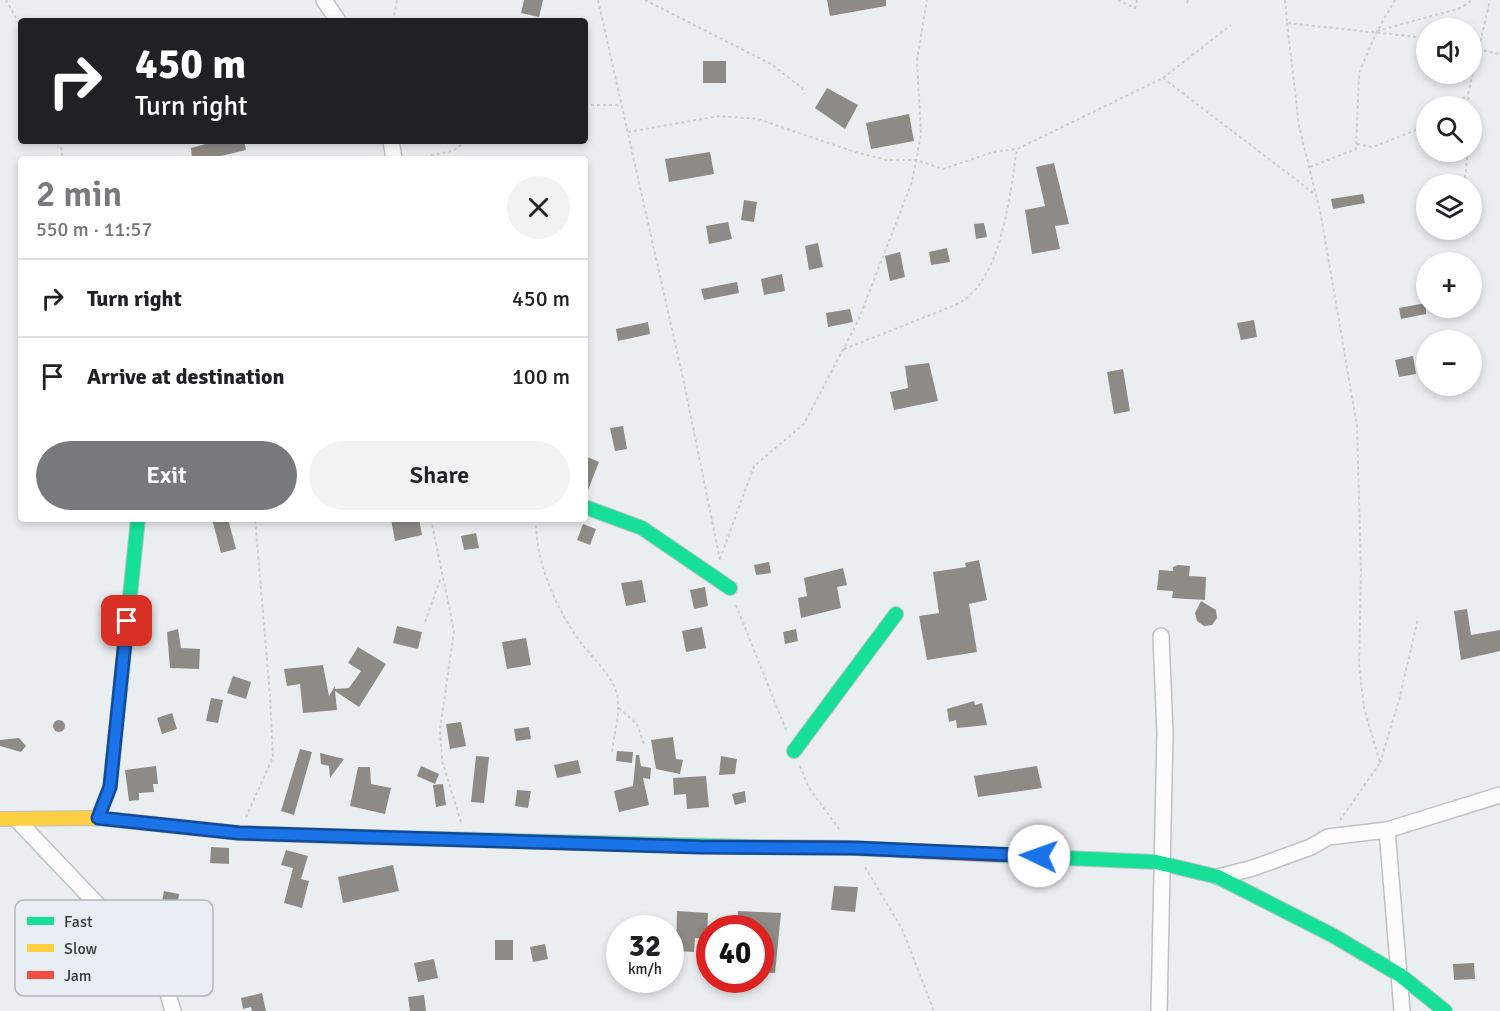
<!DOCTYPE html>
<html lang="en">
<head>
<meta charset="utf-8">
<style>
	body { margin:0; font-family:Signika,sans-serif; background:#f2f2f2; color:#202124; height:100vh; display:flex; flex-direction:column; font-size:22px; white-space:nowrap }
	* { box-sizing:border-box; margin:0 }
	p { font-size:20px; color:#757577 }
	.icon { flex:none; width:33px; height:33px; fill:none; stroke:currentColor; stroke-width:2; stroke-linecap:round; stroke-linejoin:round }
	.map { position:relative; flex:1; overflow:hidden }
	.side { position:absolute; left:18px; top:156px; width:570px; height:366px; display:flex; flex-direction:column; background:#fff; border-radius:6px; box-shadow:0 3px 9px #0003 }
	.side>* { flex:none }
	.top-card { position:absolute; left:18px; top:18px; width:570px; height:126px; border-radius:6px; box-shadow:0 3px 9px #0003; background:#202124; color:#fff; overflow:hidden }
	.tools { position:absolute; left:1416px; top:18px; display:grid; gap:12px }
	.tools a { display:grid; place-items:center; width:66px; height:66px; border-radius:50%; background:#fff; box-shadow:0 3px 9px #0003; font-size:30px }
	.speed { position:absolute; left:606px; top:915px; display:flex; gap:12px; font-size:30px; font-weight:700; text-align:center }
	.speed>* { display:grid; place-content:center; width:78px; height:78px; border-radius:50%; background:#fff; box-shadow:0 3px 9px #0003; line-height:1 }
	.speed small { font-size:15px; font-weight:400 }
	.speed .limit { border:9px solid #d22; background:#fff; color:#111 }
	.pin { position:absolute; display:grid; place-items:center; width:51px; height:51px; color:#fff; margin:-26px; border-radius:12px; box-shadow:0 3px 9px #0006 }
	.me { position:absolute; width:66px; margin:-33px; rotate:273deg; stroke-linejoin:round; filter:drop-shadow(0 0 4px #0008) }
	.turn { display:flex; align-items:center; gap:21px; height:126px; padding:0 18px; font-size:27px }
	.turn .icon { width:78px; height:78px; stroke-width:2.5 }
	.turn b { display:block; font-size:42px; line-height:51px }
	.round { display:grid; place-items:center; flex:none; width:63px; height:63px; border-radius:32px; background:#f2f2f2 }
	.headline { display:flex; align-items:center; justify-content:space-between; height:102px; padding:0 18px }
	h1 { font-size:36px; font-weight:600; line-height:45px; color:#777a7c }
	.action { display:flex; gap:12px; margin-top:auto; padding:12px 18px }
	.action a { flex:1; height:69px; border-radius:36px; background:#777a7c; color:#fff; font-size:24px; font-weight:600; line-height:69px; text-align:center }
	.action a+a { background:#f2f2f2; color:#202124 }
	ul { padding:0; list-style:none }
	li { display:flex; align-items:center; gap:18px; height:78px; padding:0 18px; border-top:2px solid #e0e0e0 }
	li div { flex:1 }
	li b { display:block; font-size:22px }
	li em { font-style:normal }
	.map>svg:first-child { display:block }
</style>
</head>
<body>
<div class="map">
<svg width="1500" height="1011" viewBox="0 0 1500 1011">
	<rect width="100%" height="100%" fill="#ebeef1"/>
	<g fill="#8e8a86">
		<path d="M524,0H543L539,17L521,13Z"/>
		<path d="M827,0H886V6L830,16Z"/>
		<rect x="703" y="61" width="23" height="22"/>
		<path d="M827,88L858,105L845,129L815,108Z"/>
		<path d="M909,114L914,141L871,149L866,123Z"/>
		<path d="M217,141H244L246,150L217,157V159H192L191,148Z"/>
		<path d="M710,152L714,174L669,182L665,159Z"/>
		<path d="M1054,163L1069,224L1055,226L1060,249L1032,254L1025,210L1045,206L1036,167Z"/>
		<path d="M1363,194L1365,203L1333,209L1331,199Z"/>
		<path d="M744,200L757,202L754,222L741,220Z"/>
		<path d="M728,222L732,239L709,244L706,226Z"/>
		<path d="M984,223L987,237L976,239L974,224Z"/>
		<path d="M818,243L823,267L809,270L805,246Z"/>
		<path d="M947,248L950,262L931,265L929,252Z"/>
		<path d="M900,252L905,277L890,281L885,256Z"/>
		<path d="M782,274L785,291L764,295L761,279Z"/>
		<path d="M737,282L739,293L704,300L701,289Z"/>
		<path d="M1426,303V314L1401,319L1399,308Z"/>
		<path d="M850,309L853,322L828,327L826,313Z"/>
		<path d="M1254,320L1257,337L1241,340L1237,323Z"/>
		<path d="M648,322L650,334L618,341L616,329Z"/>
		<path d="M1413,356L1416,374L1399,377L1395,360Z"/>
		<path d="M929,363L938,401L894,410L890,392L908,388L905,366Z"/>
		<path d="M1123,369L1130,411L1114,414L1107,372Z"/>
		<path d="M623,426L627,449L615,451L610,428Z"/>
		<path d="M585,456L599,462L586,495H585Z"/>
		<path d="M212,519H228L236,549L221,553Z"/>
		<path d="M391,519H419L422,535L395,541Z"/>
		<path d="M583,524L596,529L590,545L577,540Z"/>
		<path d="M476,533L479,548L464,550L461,536Z"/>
		<path d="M979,560L987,600L969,604L977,652L927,660L919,616L939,613L933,572L966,567L965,563Z"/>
		<path d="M769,562L771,573L756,575L754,565Z"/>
		<path d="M1178,565L1190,566L1189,576L1206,577L1205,600L1172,598L1173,591L1157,590L1159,570L1173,571V567Z"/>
		<path d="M843,568L847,585L837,587L841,608L801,618L798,598L807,596L804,578Z"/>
		<path d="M642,580L646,602L626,606L621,583Z"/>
		<path d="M705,587L708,606L694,609L690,590Z"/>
		<path d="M1201,601L1216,610L1217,618L1212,625L1204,626L1197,621L1195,613Z"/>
		<path d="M1467,609L1471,635L1500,630V651L1461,660L1454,611Z"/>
		<path d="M397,626L422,632L418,649L393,643Z"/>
		<path d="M702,627L706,648L686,652L682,631Z"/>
		<path d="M178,629L181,648L200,649L199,669L170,668L167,632Z"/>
		<path d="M796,629L798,641L785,644L783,632Z"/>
		<path d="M526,638L531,665L507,669L502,642Z"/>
		<path d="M358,647L386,664L359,707L335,691L337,710L303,713L300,684L287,686L284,669L323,665L329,696L335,686V689L349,688L361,671L348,663Z"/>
		<path d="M233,676L251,682L246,699L227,693Z"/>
		<path d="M211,698L223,700L218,723L206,721Z"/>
		<path d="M974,701L975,705L982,703L987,725L957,728L956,720L949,722L947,709Z"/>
		<path d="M172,713L177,729L162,734L157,718Z"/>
		<circle cx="59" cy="726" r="6"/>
		<path d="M461,722L466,746L450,749L446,724Z"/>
		<path d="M529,727L531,739L516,741L514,729Z"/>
		<path d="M673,737L676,759L683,760L680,774L656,769L651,740Z"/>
		<path d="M19,738L26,746L21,752L0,746V740Z"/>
		<path d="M300,749L312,752L294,815L281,811Z"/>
		<path d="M617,751L633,752L632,763L616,761Z"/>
		<path d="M320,753L344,759L330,778L329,766L321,764Z"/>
		<path d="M636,755H639L641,766L651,768L650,779L643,778L649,805L619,812L614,791L633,786Z"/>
		<path d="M476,756L489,757L484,803L471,802Z"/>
		<path d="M721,756L737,759L735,774L719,775Z"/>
		<path d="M578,760L581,773L557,778L554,765Z"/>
		<path d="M156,766L158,784H153L154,792L139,793V800L129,801L125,770Z"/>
		<path d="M421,766L439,774L435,784L417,776Z"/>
		<path d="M1037,766L1042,788L978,797L974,776Z"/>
		<path d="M358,767H370L371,784L391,788L385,814L350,806Z"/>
		<path d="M706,776L709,807L687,809L686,794L674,795L673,778Z"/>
		<path d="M443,784L446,805L436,807L433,785Z"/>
		<path d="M517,790L531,791L528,808L515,806Z"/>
		<path d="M745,791L746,802L735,805L732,794Z"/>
		<path d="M211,847L229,848V864L210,863Z"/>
		<path d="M286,850L308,856L301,879L309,881L302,908L284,903L293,868L281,865Z"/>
		<path d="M393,865L399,891L343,903L338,877Z"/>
		<path d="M834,886L858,887L855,912L831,910Z"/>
		<path d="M164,891L179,894L177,910L161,908Z"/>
		<path d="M677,911L708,913L707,939L695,938L694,952L676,951Z"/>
		<path d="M738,911L781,913L775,973L760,972V928H738Z"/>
		<rect x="495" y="940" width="18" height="20"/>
		<path d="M545,944L548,959L533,962L530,947Z"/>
		<path d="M434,959L438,978L418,982L414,963Z"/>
		<path d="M1474,963L1475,979L1454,980L1453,964Z"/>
		<path d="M262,993L266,1011H252L251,1007L243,1009L241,998Z"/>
		<path d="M424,995L426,1011H410L408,997Z"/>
	</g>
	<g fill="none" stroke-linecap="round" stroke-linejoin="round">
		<defs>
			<g id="street">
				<path d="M324,0L338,21"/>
				<path d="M391,141L394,159"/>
				<path d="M18,821L152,962L167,990L173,1011"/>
				<path d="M1387,830L1402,1011"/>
				<path d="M1218,877L1253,868L1311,847L1328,837L1387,830L1500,795"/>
				<path d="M1159,1011L1165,733L1161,636"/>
			</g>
			<g id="fast">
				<path d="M585,507L642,528L730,588"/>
				<path d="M794,751L896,614"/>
				<path d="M98,818L110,787L138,519"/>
				<path d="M359,837L753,847"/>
				<path d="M997,855L1156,862L1218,877L1332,935L1400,975L1445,1011"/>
			</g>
			<path id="slow" d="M0,819L98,818L239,833L359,837"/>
			<path id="jam" d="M753,847L853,848L997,855"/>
		</defs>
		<use href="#street" stroke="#bfc1c3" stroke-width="18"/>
		<use href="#fast" stroke="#bfc1c3" stroke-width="16"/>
		<use href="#slow" stroke="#bfc1c3" stroke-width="16"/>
		<use href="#jam" stroke="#bfc1c3" stroke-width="16"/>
		<g stroke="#cacccd" stroke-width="2" stroke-dasharray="3 3" stroke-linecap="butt">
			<path d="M6,0L21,27"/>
			<path d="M598,0L684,383L720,560"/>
			<path d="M645,0L771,64L802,88L804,94"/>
			<path d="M1118,0L1135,8L1137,0"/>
			<path d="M1285,0L1287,23L1426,38"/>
			<path d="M1395,0L1377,31L1461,8L1472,0"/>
			<path d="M1187,3L1188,0"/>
			<path d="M393,21L397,0"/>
			<path d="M1287,23L1299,126L1321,216L1357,426L1361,572L1359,665L1364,708L1380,763L1340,820"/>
			<path d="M1472,48L1500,54"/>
			<path d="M1163,78L1316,195"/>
			<path d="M585,105H621"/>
			<path d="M1453,106L1467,95"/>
			<path d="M1469,106L1468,94L1490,0"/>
			<path d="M628,132L719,116L758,119L855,152L887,160H916L943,169L993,152L1017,149L1163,78L1231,25"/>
			<path d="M60,141L63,159"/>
			<path d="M1357,144L1373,147L1426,126"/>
			<path d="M413,159L453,151L466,141"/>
			<path d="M1310,167L1356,149L1359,73L1377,31"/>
			<path d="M1464,184L1468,152"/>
			<path d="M844,349L958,304C1003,278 1009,197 1017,149"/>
			<path d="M431,519L454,631L440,730L442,761L461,822"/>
			<path d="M536,519C535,562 556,609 581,643C591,656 608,672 615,688C623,708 614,731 612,752"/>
			<path d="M720,559L754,466L804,424L858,321L912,182L921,134L917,61L927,0"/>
			<path d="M736,605L786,730"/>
			<path d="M425,622L441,577"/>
			<path d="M619,708L637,724L644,744"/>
			<path d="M1380,763L1399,700L1418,619"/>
			<path d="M800,766L809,788L840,830"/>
			<path d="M246,817L273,757L270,696L255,519"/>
			<path d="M865,867L902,929L934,1011"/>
		</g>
		<use href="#street" stroke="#fcfcfd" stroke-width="15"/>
		<use href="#fast" stroke="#16e098" stroke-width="14"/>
		<use href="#slow" stroke="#ffcf43" stroke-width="14"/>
		<use href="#jam" stroke="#f24e42" stroke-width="14"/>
	</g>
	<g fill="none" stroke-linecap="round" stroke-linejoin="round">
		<defs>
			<path id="route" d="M127,621L110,787L98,818L239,833L700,847L854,848L1039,856"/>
		</defs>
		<use href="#route" stroke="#114b97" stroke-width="15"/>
		<use href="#route" stroke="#1a73e8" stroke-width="10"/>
	</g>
	<rect x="15" y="900" width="198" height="96" rx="9" fill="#e8eef4" stroke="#b3b8bd" stroke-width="1.5"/>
	<rect x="27" y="917" width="27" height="8" fill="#16e098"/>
	<rect x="27" y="944" width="27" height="8" fill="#ffcf43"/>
	<rect x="27" y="971" width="27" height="8" fill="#f24e42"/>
	<g font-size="16" fill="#383b3d">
		<text x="64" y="927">Fast</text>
		<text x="64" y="954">Slow</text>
		<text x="64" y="981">Jam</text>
	</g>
</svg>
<div class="tools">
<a><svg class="icon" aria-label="sound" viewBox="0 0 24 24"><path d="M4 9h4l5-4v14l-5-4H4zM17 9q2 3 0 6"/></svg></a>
<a><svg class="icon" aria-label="search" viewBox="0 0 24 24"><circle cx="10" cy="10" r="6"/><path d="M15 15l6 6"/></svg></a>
<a><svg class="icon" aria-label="layers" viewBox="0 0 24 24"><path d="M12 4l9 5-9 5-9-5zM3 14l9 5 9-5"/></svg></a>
<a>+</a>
<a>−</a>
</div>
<div class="speed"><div>32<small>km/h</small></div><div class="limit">40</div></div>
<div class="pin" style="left:127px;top:621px;background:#d93025"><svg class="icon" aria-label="arrive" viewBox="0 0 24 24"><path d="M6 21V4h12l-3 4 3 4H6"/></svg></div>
<svg class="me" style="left:1039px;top:856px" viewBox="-20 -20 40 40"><circle r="19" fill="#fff"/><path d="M0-13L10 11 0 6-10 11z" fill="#1a73e8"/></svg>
<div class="top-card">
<div class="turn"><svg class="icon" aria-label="right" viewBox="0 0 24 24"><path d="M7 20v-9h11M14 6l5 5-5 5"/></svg><div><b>450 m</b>Turn right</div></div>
</div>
<section class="side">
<div class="headline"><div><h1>2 min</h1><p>550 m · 11:57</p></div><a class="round"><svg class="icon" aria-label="close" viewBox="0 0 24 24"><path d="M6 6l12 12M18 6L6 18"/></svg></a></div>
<ul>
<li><svg class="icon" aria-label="right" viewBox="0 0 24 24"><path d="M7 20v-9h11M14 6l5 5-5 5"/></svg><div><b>Turn right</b></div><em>450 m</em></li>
<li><svg class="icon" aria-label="arrive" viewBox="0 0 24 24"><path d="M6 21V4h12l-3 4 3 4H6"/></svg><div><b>Arrive at destination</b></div><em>100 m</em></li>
</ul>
<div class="action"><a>Exit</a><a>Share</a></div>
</section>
</div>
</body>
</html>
